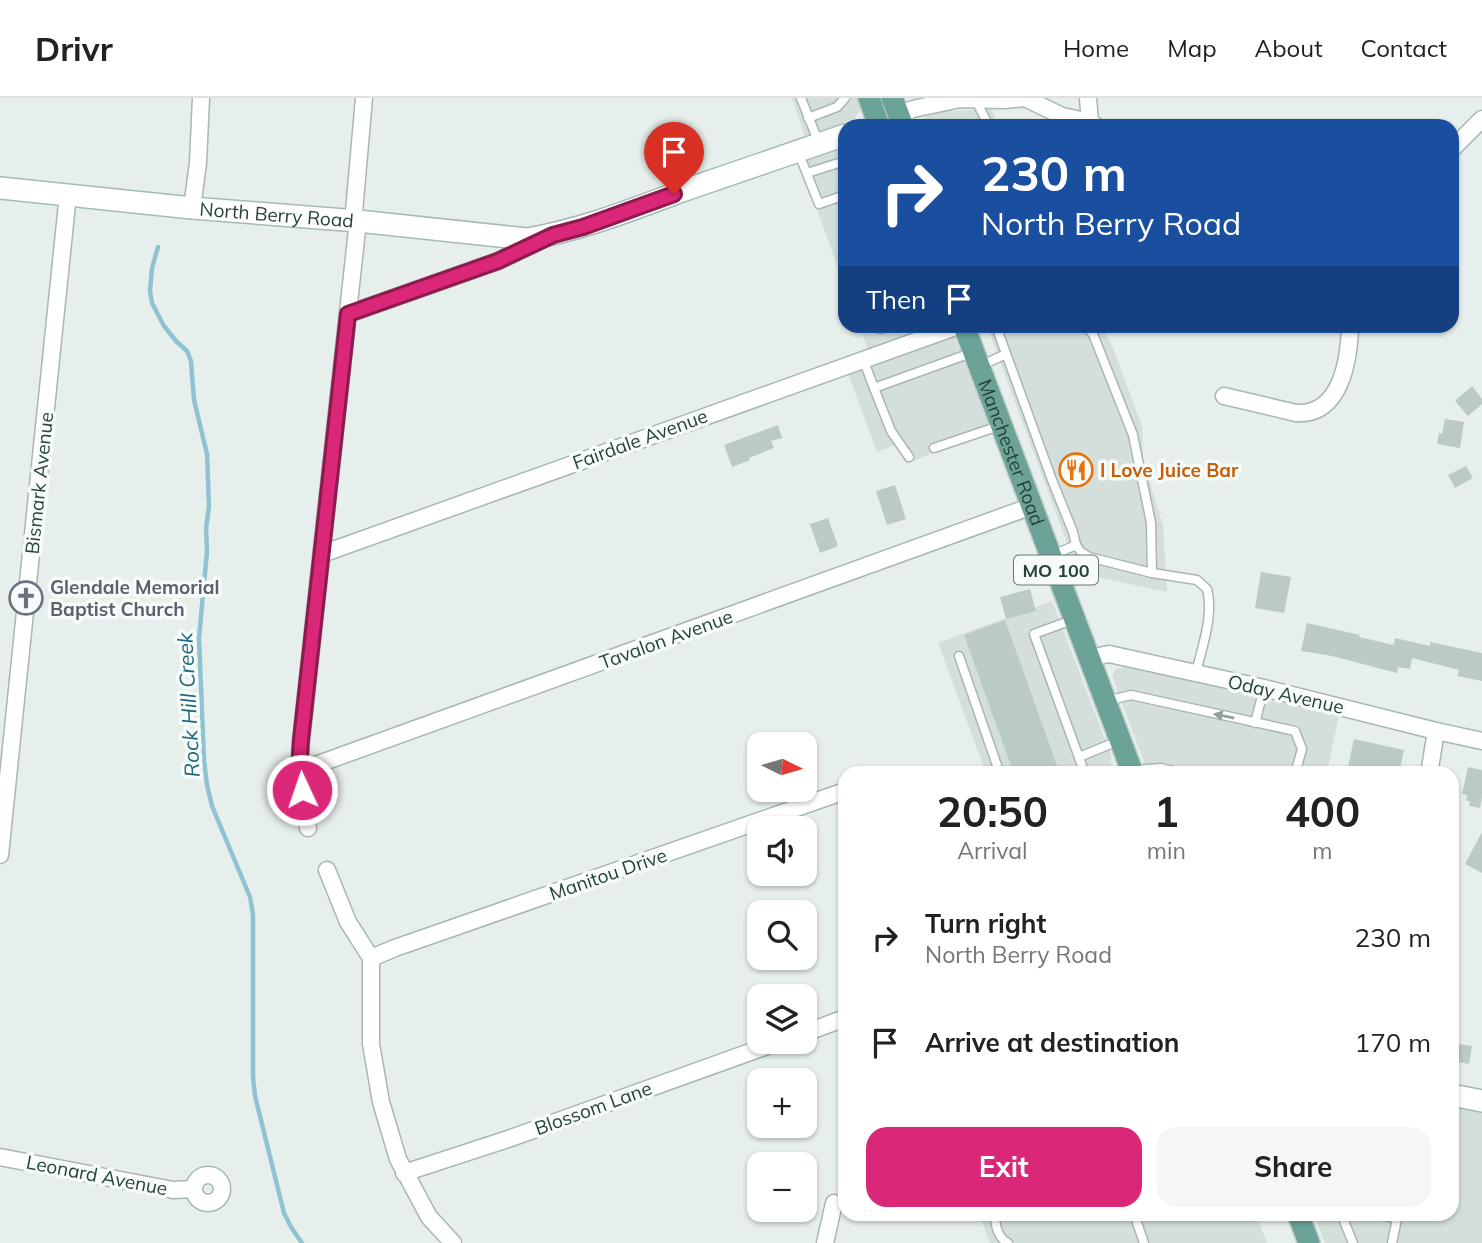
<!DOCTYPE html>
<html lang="en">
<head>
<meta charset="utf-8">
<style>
	body { margin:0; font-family:Mulish,sans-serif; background:#f6f6f6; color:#222; height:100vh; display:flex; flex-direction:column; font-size:26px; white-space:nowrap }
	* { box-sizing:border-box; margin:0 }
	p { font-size:23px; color:#767676 }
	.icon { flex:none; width:38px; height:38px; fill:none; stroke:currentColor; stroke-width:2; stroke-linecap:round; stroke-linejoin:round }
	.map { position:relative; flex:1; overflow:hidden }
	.drawer { position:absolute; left:838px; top:668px; width:621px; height:455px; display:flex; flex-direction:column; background:#fff; border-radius:21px; box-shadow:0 2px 5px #0004 }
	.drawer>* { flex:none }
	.hud { position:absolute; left:838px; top:21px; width:621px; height:214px; border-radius:21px; box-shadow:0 2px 5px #0004; background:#1a4fa0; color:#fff; overflow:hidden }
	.needle { width:46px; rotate:95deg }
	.tools { position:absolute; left:747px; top:634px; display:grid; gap:14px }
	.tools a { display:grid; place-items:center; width:70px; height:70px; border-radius:14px; background:#fff; box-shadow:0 2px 5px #0004; font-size:35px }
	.pin { position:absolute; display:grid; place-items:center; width:60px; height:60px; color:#fff; margin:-72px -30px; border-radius:50% 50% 50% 0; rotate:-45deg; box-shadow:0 0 7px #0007 }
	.pin .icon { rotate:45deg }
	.me { position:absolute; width:77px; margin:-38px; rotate:357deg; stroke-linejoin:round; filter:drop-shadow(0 0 5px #0008) }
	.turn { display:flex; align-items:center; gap:24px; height:147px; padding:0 28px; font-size:32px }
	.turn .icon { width:91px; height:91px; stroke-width:2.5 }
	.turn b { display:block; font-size:49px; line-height:60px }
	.then { display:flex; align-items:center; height:66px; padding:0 28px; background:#0003; gap:14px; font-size:26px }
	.eta { display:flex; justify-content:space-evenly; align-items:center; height:119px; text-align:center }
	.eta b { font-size:42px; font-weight:700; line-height:49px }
	.action { display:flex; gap:14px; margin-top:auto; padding:14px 28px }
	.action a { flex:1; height:80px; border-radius:21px; background:#db2777; color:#fff; font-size:28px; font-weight:700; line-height:80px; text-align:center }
	.action a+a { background:#f6f6f6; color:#222 }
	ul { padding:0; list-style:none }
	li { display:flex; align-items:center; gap:21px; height:105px; padding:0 28px }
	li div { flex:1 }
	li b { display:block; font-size:26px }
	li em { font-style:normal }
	header { display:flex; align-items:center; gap:42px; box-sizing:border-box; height:98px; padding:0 35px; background:#fff; border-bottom:2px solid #e0e0e0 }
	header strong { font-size:33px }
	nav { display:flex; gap:38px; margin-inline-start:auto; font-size:24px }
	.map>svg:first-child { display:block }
</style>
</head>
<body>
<header>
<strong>Drivr</strong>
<nav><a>Home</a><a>Map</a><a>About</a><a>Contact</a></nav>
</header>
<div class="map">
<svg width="1482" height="1145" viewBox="0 0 1482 1145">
	<rect width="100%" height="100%" fill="#e6efeb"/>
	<g fill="#d4dfdb">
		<path d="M792,0H861V12L855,20L805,39Z"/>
		<path d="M992,11L998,28H919L920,23L935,14Z"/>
		<path d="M845,46V189L799,63Z"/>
		<path d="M859,228H950L991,331L906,366L898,346L877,354L847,273L872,262Z"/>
		<path d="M987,228H1101L1112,247L1142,328L1143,361L1163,428L1167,494L1078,475Z"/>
		<path d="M1052,503L1111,657L1112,675H986L938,545Z"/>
		<path d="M1125,569L1339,616L1327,675H1148L1112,578L1116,571Z"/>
		<path d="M1453,1006L1482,1012V1145H1325L1314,1117L1452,1116Z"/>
		<path d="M979,1117H1256L1267,1145H990Z"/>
	</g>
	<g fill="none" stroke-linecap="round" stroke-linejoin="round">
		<path stroke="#90c3d2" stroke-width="4.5" d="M158,149L152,170L150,193L152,205L164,228L176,243L187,253L191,263L194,302L207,356L209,408L206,431L207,453L199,540L204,663L207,687L212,708L250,799L253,817V979L255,998L284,1115L291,1129L302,1145"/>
	</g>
	<g fill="#bbcac5">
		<path d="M1472,288L1482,301V306L1468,318L1455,303Z"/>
		<path d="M1445,321L1464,324L1460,350L1437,346L1439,335L1442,336Z"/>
		<path d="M778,327L782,340L771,343L774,350L749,360L750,362L732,369L724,347Z"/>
		<path d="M1466,368L1473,380L1455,390L1448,377Z"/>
		<path d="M895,387L906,421L887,427L876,393Z"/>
		<path d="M828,420L838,448L820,455L810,426Z"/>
		<path d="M1261,474L1291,479L1284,515L1255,510Z"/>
		<path d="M1030,491L1036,513L1006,521L1000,499Z"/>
		<path d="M1005,522L1060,676H1014L964,537Z"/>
		<path d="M1307,525L1360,537L1359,539L1394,547L1395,540L1430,548V544L1482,555V583L1457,578L1459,572L1412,560L1410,571L1398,569L1397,575L1332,558L1301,553Z"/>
		<path d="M1354,641L1404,652L1399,676H1364V673L1348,669Z"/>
		<path d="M1468,669L1482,672V699L1480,710L1469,708L1470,703H1466L1467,697L1462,696Z"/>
		<path d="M1482,734V775L1465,766Z"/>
		<path d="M1452,945L1472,948L1469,966L1452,963Z"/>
	</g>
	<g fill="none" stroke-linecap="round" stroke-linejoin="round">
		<defs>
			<g id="lane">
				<path d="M801,0L818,43"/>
				<path d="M975,1L989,28"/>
				<path d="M808,20L837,9L845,0"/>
				<path d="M799,56L819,106L845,97"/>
				<path d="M807,75L845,63"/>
				<path d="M873,228L880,231L888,228"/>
				<path d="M996,228L1052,382L1073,434L1076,447"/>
				<path d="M863,261L874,290L971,255"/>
				<path d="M980,268L1006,256"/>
				<path d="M874,290L891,333L909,359"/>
				<path d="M934,350L999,328"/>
				<path d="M1053,457L1076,447L1081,454L1089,459L1152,475L1151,425L1133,337L1093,236L1085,228"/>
				<path d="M1152,475L1197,482L1207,491C1214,517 1202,549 1196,575"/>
				<path d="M1072,522L1034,536L1085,676"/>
				<path d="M959,558L1000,676"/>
				<path d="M1106,603L1131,597L1295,633L1302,651L1295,676"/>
				<path d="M1255,625L1264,590"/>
				<path d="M1079,659L1118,643"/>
				<path d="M1132,672L1161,670L1185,676"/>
				<path d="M995,1116C995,1127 998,1140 1008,1145"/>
				<path d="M1134,1116L1144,1145"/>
				<path d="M1346,1116L1344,1123L1353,1145"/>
				<path d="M1378,1116L1397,1121"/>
				<path d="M1392,1145L1398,1116"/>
			</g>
			<g id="street">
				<path d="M1088,0L1090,24"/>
				<path d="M898,17L913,11L960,1L1004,2L1025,0L1062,18L1090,24L1096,28"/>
				<path d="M1452,51L1482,21"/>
				<path d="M192,110L198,65L201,0"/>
				<path d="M348,216L498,163L542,142"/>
				<path d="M1224,298L1296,315C1341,318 1349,262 1350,228"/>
				<path d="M322,456L958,228"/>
				<path d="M1089,560L1109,556L1264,590L1436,633L1482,643"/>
				<path d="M299,673L1032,408"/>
				<path d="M1429,676L1436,633"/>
				<path d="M308,730L299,673L301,642L358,123L354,114L364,0"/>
				<path d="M0,757L68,96"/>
				<path d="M327,772L348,824L371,860V946L381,1004L398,1061L429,1119L453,1145"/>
				<path d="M371,860L395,850L845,693"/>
				<path d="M805,935L845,920"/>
				<path d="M0,1059L173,1092L194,1091"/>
				<path d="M404,1075L508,1041L781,943"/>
				<circle cx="208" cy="1091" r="14"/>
				<path d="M825,1145L834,1105"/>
			</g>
			<g id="secondary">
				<path id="s1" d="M0,90L192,110L358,123L527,141C581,132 631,112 682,93C736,74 791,56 845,37"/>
				<path d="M1452,997L1482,1003"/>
			</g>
			<g id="primary">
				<path d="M869,0L879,28"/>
				<path d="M892,0L903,28"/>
				<path id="s2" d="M964,228L1133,676"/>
				<path d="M1298,1116L1309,1145"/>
			</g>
		</defs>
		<use href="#lane" stroke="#a8b7b3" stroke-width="11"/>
		<use href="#street" stroke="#a8b7b3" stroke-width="19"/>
		<use href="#secondary" stroke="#a5bab4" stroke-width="24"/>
		<use href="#primary" stroke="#c2cac8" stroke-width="24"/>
		<use href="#lane" stroke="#fff" stroke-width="8"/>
		<use href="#street" stroke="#fff" stroke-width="16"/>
		<use href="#secondary" stroke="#fff" stroke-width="21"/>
		<use href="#primary" stroke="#6ca399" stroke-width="21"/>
	</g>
	<defs><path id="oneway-solid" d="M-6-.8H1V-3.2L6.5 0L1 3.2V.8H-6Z" transform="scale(1.75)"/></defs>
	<use fill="#92a09d" href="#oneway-solid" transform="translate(1224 618) rotate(-168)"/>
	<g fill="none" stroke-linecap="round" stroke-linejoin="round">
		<defs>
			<path id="route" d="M302,692L299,673L301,642L348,216L498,163L553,137L583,129L674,96"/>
		</defs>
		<use href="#route" stroke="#8e194d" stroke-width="18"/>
		<use href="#route" stroke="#db2777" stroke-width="12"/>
	</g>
	<defs>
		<symbol id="restaurant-ring" viewBox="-11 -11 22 22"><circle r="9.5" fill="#f7fbf9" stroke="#e8710a" stroke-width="1.5"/><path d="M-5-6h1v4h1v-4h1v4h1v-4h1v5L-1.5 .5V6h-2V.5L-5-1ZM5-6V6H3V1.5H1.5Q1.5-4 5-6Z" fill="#e8710a"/></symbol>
		<symbol id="church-ring" viewBox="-11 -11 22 22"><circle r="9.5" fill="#f7fbf9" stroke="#6b7280" stroke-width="1.5"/><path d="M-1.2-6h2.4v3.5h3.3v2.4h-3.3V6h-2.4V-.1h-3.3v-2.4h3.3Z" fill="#6b7280"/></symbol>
	</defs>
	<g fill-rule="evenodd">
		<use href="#restaurant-ring" x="1057" y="353" width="38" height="38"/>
		<use href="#church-ring" x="7" y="481" width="38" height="38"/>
	</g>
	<g text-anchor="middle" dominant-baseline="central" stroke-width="7" stroke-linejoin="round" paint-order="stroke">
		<rect fill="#f7fbf9" stroke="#647974" stroke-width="2" x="1014" y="457.5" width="84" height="29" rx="5"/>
		<g font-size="18" font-weight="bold" fill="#25413b">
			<text x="1056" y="472">MO 100</text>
		</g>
		<g font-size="19" fill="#25413b" stroke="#f7fbf9">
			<text stroke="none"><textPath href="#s1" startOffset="278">North Berry Road</textPath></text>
			<text transform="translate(640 341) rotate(-20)">Fairdale Avenue</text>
			<text stroke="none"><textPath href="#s2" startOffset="135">Manchester Road</textPath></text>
			<text transform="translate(39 385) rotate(-84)">Bismark Avenue</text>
			<text transform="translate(666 541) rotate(-20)">Tavalon Avenue</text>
			<text transform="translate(1286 596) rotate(13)">Oday Avenue</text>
			<text transform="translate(608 776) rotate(-19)">Manitou Drive</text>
			<text transform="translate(593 1010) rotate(-20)">Blossom Lane</text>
			<text transform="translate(97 1077) rotate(11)">Leonard Avenue</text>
		</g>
		<g font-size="19" font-weight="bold" fill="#c56008" stroke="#f7fbf9" text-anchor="start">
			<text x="1100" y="372">I Love Juice Bar</text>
		</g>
		<g font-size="19" font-weight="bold" fill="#5b616d" stroke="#f7fbf9" text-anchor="start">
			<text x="50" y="489">Glendale Memorial<tspan x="50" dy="22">Baptist Church</tspan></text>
		</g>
		<g font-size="21" font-style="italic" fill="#1f677d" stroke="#f7fbf9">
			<text transform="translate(188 607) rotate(-93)">Rock Hill Creek</text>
		</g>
	</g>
</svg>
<div class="tools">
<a><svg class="needle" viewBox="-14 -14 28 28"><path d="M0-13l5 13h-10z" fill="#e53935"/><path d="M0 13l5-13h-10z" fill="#767676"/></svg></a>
<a><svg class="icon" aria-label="sound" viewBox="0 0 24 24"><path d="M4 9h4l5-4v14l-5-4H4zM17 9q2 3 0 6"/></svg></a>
<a><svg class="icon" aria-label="search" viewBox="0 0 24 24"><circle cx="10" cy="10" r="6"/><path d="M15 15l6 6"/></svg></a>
<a><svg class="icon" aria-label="layers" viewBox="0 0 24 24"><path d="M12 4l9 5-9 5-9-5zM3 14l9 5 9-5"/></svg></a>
<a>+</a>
<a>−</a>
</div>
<div class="pin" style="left:674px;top:96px;background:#d93025"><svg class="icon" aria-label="arrive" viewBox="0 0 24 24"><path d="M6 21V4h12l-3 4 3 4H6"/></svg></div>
<svg class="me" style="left:302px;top:692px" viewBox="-20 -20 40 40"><circle r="17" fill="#db2777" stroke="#fff" stroke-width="3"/><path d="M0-11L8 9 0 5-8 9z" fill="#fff"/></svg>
<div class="hud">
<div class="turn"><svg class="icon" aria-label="right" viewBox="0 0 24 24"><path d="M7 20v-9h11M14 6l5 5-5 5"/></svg><div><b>230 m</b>North Berry Road</div></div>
<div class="then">Then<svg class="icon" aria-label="arrive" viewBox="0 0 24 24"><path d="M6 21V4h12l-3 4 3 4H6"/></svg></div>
</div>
<section class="drawer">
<div class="eta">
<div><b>20:50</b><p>Arrival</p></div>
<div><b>1</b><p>min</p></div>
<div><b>400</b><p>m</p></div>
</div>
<ul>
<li><svg class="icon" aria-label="right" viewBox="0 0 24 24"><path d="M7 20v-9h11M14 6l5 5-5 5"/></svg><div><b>Turn right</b><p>North Berry Road</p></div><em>230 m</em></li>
<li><svg class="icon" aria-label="arrive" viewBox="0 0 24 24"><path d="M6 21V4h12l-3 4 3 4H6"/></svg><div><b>Arrive at destination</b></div><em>170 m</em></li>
</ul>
<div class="action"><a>Exit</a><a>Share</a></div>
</section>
</div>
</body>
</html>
